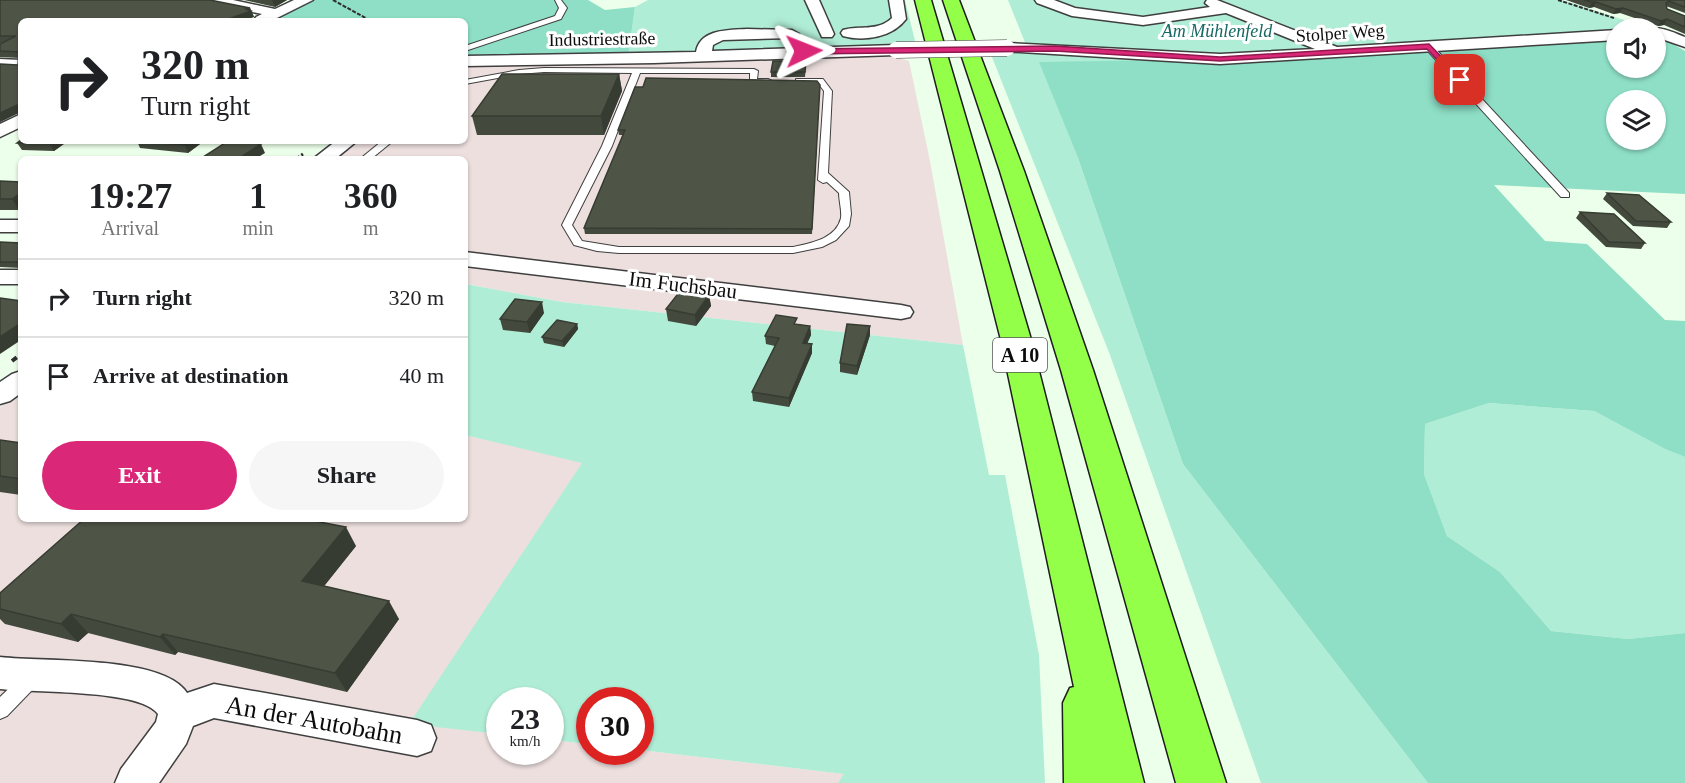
<!DOCTYPE html>
<html lang="en">
<head>
<meta charset="utf-8">
<style>
	body { margin:0; font-family:"Times New Roman",serif; background:#f6f6f6; color:#202124; height:100vh; display:flex; flex-direction:column; font-size:22px; white-space:nowrap }
	* { box-sizing:border-box; margin:0 }
	p { font-size:20px; color:#757577 }
	.icon { flex:none; width:33px; height:33px; fill:none; stroke:currentColor; stroke-width:2; stroke-linecap:round; stroke-linejoin:round }
	.map { position:relative; flex:1; overflow:hidden }
	.details { position:absolute; left:18px; top:156px; width:450px; height:366px; display:flex; flex-direction:column; background:#fff; border-radius:9px; box-shadow:0 2px 4px #0004 }
	.details>* { flex:none }
	.guide { position:absolute; left:18px; top:18px; width:450px; height:126px; border-radius:9px; box-shadow:0 2px 4px #0004; background:#fff; color:#202124; overflow:hidden }
	.fabs { position:absolute; left:1606px; top:18px; display:grid; gap:12px }
	.fabs a { display:grid; place-items:center; width:60px; height:60px; border-radius:50%; background:#fff; box-shadow:0 2px 4px #0004; font-size:30px }
	.speed { position:absolute; left:486px; top:687px; display:flex; gap:12px; font-size:30px; font-weight:700; text-align:center }
	.speed>* { display:grid; place-content:center; width:78px; height:78px; border-radius:50%; background:#fff; box-shadow:0 2px 4px #0004; line-height:1 }
	.speed small { font-size:15px; font-weight:400 }
	.speed .limit { border:9px solid #d22; background:#fff; color:#111 }
	.pin { position:absolute; display:grid; place-items:center; width:51px; height:51px; color:#fff; margin:-26px; border-radius:12px; box-shadow:0 3px 9px #0006 }
	.me { position:absolute; width:66px; margin:-33px; rotate:88deg; stroke-linejoin:round; filter:drop-shadow(0 0 4px #0008) }
	.turn { display:flex; align-items:center; gap:21px; height:126px; padding:0 24px; font-size:27px }
	.turn .icon { width:78px; height:78px; stroke-width:2.5 }
	.turn b { display:block; font-size:42px; line-height:51px }
	.eta { display:flex; justify-content:space-evenly; align-items:center; height:102px; text-align:center }
	.eta b { font-size:36px; font-weight:700; line-height:42px }
	.button { display:flex; gap:12px; margin-top:auto; padding:12px 24px }
	.button a { flex:1; height:69px; border-radius:36px; background:#db2777; color:#fff; font-size:24px; font-weight:700; line-height:69px; text-align:center }
	.button a+a { background:#f6f6f6; color:#202124 }
	ul { padding:0; list-style:none }
	li { display:flex; align-items:center; gap:18px; height:78px; padding:0 24px; border-top:2px solid #e0e0e0 }
	li div { flex:1 }
	li b { display:block; font-size:22px }
	li em { font-style:normal }
	.map>svg:first-child { display:block }
</style>
</head>
<body>
<div class="map">
<svg width="1685" height="783" viewBox="0 0 1685 783">
	<rect width="100%" height="100%" fill="#ecffea"/>
	<g fill="#ecdfde">
		<path d="M886,54L909,61L930,161L963,345L562,302L465,284V159H333L358,141H465V65Z"/>
		<path d="M21,391V519H465V435L583,462L410,723L499,734L500,752H550L551,740L589,744L590,752L641,750L845,774L838,783H0V407Z"/>
	</g>
	<g fill="#b0edd6">
		<path d="M648,0H905L916,45L628,57L635,7Z"/>
		<path d="M1008,0H1562L1649,28H1617V38L1252,63L1168,60L1040,63L1078,158L1183,464L1428,783H1261L1110,355L990,52L1082,54L1026,45Z"/>
		<path d="M465,284L562,302L963,345L989,475H1005L1039,655L1045,783H838L844,774L641,750L640,700H590L589,744L551,740L550,700H500L499,734L409,724L582,463L465,435Z"/>
		<path d="M1489,403L1594,411L1665,449L1685,457V633L1628,639L1551,631L1500,572L1447,536L1424,474L1425,424Z"/>
	</g>
	<g fill="#8edfc6" fill-rule="evenodd">
		<path d="M313,0H588L605,10L635,7L628,57L465,58V21H266Z"/>
		<path d="M1656,34L1685,51V194L1494,185L1545,241L1587,244L1665,320L1685,321V457L1665,449L1594,411L1489,403L1425,424L1424,474L1447,536L1500,572L1551,631L1628,639L1685,633V783H1428L1183,464L1078,158L1039,62L1168,60L1252,63L1617,38V68H1656ZM1617,100H1656V140H1617Z"/>
	</g>
	<g fill="none" stroke-linecap="round" stroke-linejoin="round">
		<defs>
			<g id="lane">
				<path d="M555,0H561L567,8L561,19L465,51V46L555,16L559,8Z"/>
				<path d="M1426,45H1432L1569,193V197H1561L1426,49Z"/>
				<path d="M544,68L754,69L758,71L757,79H768L772,81L768,83H750V73H640L612,146L572,225L582,241L619,247H793C811,243 836,239 841,218C842,210 839,201 839,193L827,182L823,183L818,180L824,91L818,83H796V79H823L832,91L828,173L849,192L851,214L849,226L836,240L822,247L793,253H619L597,251L574,245L562,225L602,146L632,73L544,72L519,74L465,84V80L519,70Z"/>
				<path d="M382,141H393L371,159H360Z"/>
				<path d="M32,670L38,672L41,678L38,684L7,716L0,719V697L26,672Z"/>
			</g>
			<g id="street">
				<path d="M206,0H233L275,9L294,0H313L271,21H254L256,17L262,14L208,3Z"/>
				<path d="M805,0H819L834,34L832,37H822Z"/>
				<path d="M889,0H903L906,19C893,37 864,42 843,36L841,33L843,30C860,25 877,32 892,18Z"/>
				<path d="M1035,0H1054L1075,8L1143,17L1210,7L1205,3L1207,0H1217L1337,47L1617,30V40L1220,64L1002,51L999,48L1002,45L1007,43L1220,54L1315,49L1226,13L1143,25L1072,16L1037,3Z"/>
				<path d="M1653,28C1663,27 1675,33 1685,37V47L1656,37V28Z"/>
				<path d="M747,29L792,30L799,34L792,38L723,40L713,45L712,51L896,45L904,50L896,55L654,63L465,66V56L696,52C700,29 728,30 747,29Z"/>
				<path d="M0,59L21,60V70L0,69Z"/>
				<path d="M21,114V127L0,137V124Z"/>
				<path d="M336,141H357L335,159H313Z"/>
				<rect x="0" y="220" width="21" height="12"/>
				<path d="M465,252L901,305L910,307L913,312L910,317L901,319L465,266Z"/>
				<rect x="0" y="270" width="21" height="14"/>
				<path d="M21,371V393L10,401L0,404V382L12,374Z"/>
				<path d="M0,657C42,662 164,655 187,693L214,684L417,720L431,725L436,738L431,751L417,756L214,718L193,726L186,744L159,783H115L121,769L156,722L158,714C141,689 33,693 0,689Z"/>
			</g>
			<g id="highway">
				<path d="M915,0H931L1030,336L1144,783H1064L1063,703L1070,688L1074,687L1000,336Z"/>
				<path d="M943,0H959L1024,171L1093,370L1226,783H1176L1061,370L1000,171Z"/>
			</g>
		</defs>
		<use href="#lane" stroke="#3f3f3f" stroke-width="2"/>
		<use href="#street" stroke="#3f3f3f" stroke-width="3"/>
		<use href="#highway" stroke="#1d1d1d" stroke-width="3"/>
		<g stroke="#2e2e2e" stroke-width="2" stroke-dasharray="4 1.5" stroke-linecap="butt">
			<path d="M333,0L371,21"/>
			<path d="M1558,0L1614,18"/>
			<path d="M1624,22L1643,27"/>
		</g>
		<path stroke="#2e2e2e" stroke-width="3" stroke-dasharray="4.5 2" stroke-linecap="butt" d="M296,159L303,154"/>
		<path stroke="#2e2e2e" stroke-width="4" stroke-dasharray="6 3" stroke-linecap="butt" d="M12,361L21,354"/>
		<use href="#lane" fill="#fff" fill-rule="evenodd"/>
		<use href="#street" fill="#fff" fill-rule="evenodd"/>
		<use href="#highway" fill="#93ff48" fill-rule="evenodd"/>
		<defs>
			<path id="street-bridge" d="M896,50L1007,48"/>
		</defs>
		<use href="#street-bridge" stroke="#3f3f3f" stroke-width="17" stroke-linecap="butt"/>
		<use href="#street-bridge" stroke="#fff" stroke-width="16"/>
	</g>
	<g fill="#43493d">
		<path d="M0,0L250,8L254,17L21,21V120L18,113L0,122V64L18,65L19,58L0,57V44L3,43H0Z"/>
		<path d="M244,0H287L275,7Z"/>
		<path d="M1566,0H1685V13L1666,6L1667,9L1685,16V34L1664,25L1658,26L1620,13L1613,14L1594,7L1589,8Z"/>
		<path d="M806,66L805,77H771V72Z"/>
		<path d="M619,74L622,91L604,135H477L472,116Z"/>
		<path d="M820,85L812,234H585L584,228L623,135H619L618,130Z"/>
		<path d="M68,141L54,151L22,150L17,143Z"/>
		<path d="M137,141H204L188,153L140,148Z"/>
		<path d="M0,181L21,182V208L19,210H0Z"/>
		<path d="M1607,193L1671,222L1667,228L1633,226L1603,199Z"/>
		<path d="M1580,212L1645,243L1641,249L1606,247L1576,218Z"/>
		<path d="M0,242L21,243V268L0,267Z"/>
		<path d="M709,295L711,306L696,326L668,321L666,309Z"/>
		<path d="M544,313L530,333L503,330L500,319Z"/>
		<path d="M577,324L578,329L564,347L544,343L542,337Z"/>
		<path d="M797,324L810,326L811,335L807,344H812V353L789,407L753,401L752,392L775,346L766,344L765,336Z"/>
		<path d="M870,335L857,375L840,372V363Z"/>
		<path d="M0,440L21,443V495L0,492Z"/>
		<path d="M356,546L324,586L399,619L347,692L178,652L175,655L88,633L78,642L5,624L0,619V593Z"/>
	</g>
	<g fill="#373c32">
		<path d="M272,0H287L275,7Z"/>
		<path d="M1592,2H1596L1594,7L1589,8Z"/>
		<path d="M250,8L254,17L243,21H223Z"/>
		<path d="M1623,8L1620,13L1613,14L1616,9Z"/>
		<path d="M1667,19L1664,25L1658,26L1661,21Z"/>
		<path d="M619,74L622,91L604,135L601,116Z"/>
		<path d="M17,105L21,112L0,122V113Z"/>
		<path d="M53,141H68L54,151L49,143Z"/>
		<path d="M190,141H204L188,153L185,145Z"/>
		<path d="M261,144L265,153L255,159H238Z"/>
		<path d="M21,193V208L19,210L12,199Z"/>
		<path d="M709,295L711,306L696,326L695,315Z"/>
		<path d="M542,302L544,313L530,333L527,322Z"/>
		<path d="M21,323V340L0,354V337Z"/>
		<path d="M577,324L578,329L564,347L562,341Z"/>
		<path d="M810,326L811,335L803,352V343Z"/>
		<path d="M870,326V335L857,375V366Z"/>
		<path d="M812,344V353L789,407V398Z"/>
		<path d="M346,527L356,546L313,600L302,581Z"/>
		<path d="M389,601L399,619L347,692L335,673Z"/>
		<path d="M71,614L88,633L78,642L61,624Z"/>
		<path d="M163,634L178,652L175,655L160,637Z"/>
	</g>
	<g fill="#4e5547" stroke="#373c32" stroke-width="1.5">
		<path d="M0,0H210L250,8L246,9L251,11L223,21H21V116H19L17,105L0,113V64L18,65L19,52L0,51V44L16,36H0Z"/>
		<path d="M1584,0H1685V7L1669,1L1666,3L1667,9L1685,16V27L1667,19L1661,21L1623,8L1616,9L1596,2H1592Z"/>
		<path d="M773,61H806L805,72H771Z"/>
		<path d="M502,74H619L601,116H472Z"/>
		<path d="M646,78L817,81L820,85L812,229L584,228L625,130H618L635,87H643Z"/>
		<path d="M21,140V141H53L49,143H17Z"/>
		<path d="M142,141H190L185,145Z"/>
		<path d="M228,141L261,144L238,159H200Z"/>
		<path d="M0,181L21,182V193L12,199H0Z"/>
		<path d="M1607,193L1639,195L1671,222L1636,221Z"/>
		<path d="M1580,212L1614,214L1645,243L1609,242Z"/>
		<path d="M0,242L21,243V262H0Z"/>
		<path d="M681,290L709,295L695,315L666,309Z"/>
		<path d="M0,298L21,301V323L0,337Z"/>
		<path d="M515,299L542,302L527,322L500,319Z"/>
		<path d="M776,315L797,318L794,324L810,326L803,343L812,344L789,398L752,392L779,338L765,336Z"/>
		<path d="M557,320L577,324L562,341L542,337Z"/>
		<path d="M847,324L870,326L857,366L840,363Z"/>
		<path d="M0,440L21,443V479L0,476Z"/>
		<path d="M84,519H304L346,527L302,581L389,601L335,673L163,634L160,637L71,614L61,624L0,609V593Z"/>
	</g>
	<path fill="#db2777" stroke="#8e194d" stroke-width="1.5" d="M1429,44L1462,78V81H1457L1427,49L1220,61L1055,51L804,54L800,51L804,49L1055,46L1220,57Z"/>
	<g text-anchor="middle" dominant-baseline="central" stroke-width="6" stroke-linejoin="round" paint-order="stroke">
		<g font-size="18" font-style="italic" fill="#176963" stroke="#fff">
			<text x="1217" y="31">Am Mühlenfeld</text>
		</g>
		<g font-size="18" fill="#0c0c0c" stroke="#fff">
			<text transform="translate(1340 33) rotate(-4)">Stolper Weg</text>
			<text transform="translate(602 39) rotate(-1)">Industriestraße</text>
		</g>
		<rect fill="#fff" stroke="#555" stroke-width="1.5" x="993" y="338" width="54" height="34" rx="4.5"/>
		<g font-size="20" font-weight="bold" fill="#0c0c0c">
			<text x="1020" y="355">A 10</text>
		</g>
		<g font-size="21" fill="#0c0c0c" stroke="#fff">
			<text transform="translate(683 285) rotate(7)">Im Fuchsbau</text>
		</g>
		<g font-size="26" fill="#0c0c0c" stroke="#fff">
			<text transform="translate(314 720) rotate(10)">An der Autobahn</text>
		</g>
	</g>
</svg>
<div class="fabs">
<a><svg class="icon" aria-label="sound" viewBox="0 0 24 24"><path d="M4 9h4l5-4v14l-5-4H4zM17 9q2 3 0 6"/></svg></a>
<a><svg class="icon" aria-label="layers" viewBox="0 0 24 24"><path d="M12 4l9 5-9 5-9-5zM3 14l9 5 9-5"/></svg></a>
</div>
<div class="speed"><div>23<small>km/h</small></div><div class="limit">30</div></div>
<div class="pin" style="left:1460px;top:80px;background:#d93025"><svg class="icon" aria-label="arrive" viewBox="0 0 24 24"><path d="M6 21V4h12l-3 4 3 4H6"/></svg></div>
<svg class="me" style="left:804px;top:51px" viewBox="-20 -20 40 40"><path d="M0-17L14 15 0 8-14 15z" fill="#db2777" stroke="#fff" stroke-width="4"/></svg>
<div class="guide">
<div class="turn"><svg class="icon" aria-label="right" viewBox="0 0 24 24"><path d="M7 20v-9h11M14 6l5 5-5 5"/></svg><div><b>320 m</b>Turn right</div></div>
</div>
<section class="details">
<div class="eta">
<div><b>19:27</b><p>Arrival</p></div>
<div><b>1</b><p>min</p></div>
<div><b>360</b><p>m</p></div>
</div>
<ul>
<li><svg class="icon" aria-label="right" viewBox="0 0 24 24"><path d="M7 20v-9h11M14 6l5 5-5 5"/></svg><div><b>Turn right</b></div><em>320 m</em></li>
<li><svg class="icon" aria-label="arrive" viewBox="0 0 24 24"><path d="M6 21V4h12l-3 4 3 4H6"/></svg><div><b>Arrive at destination</b></div><em>40 m</em></li>
</ul>
<div class="button"><a>Exit</a><a>Share</a></div>
</section>
</div>
</body>
</html>
